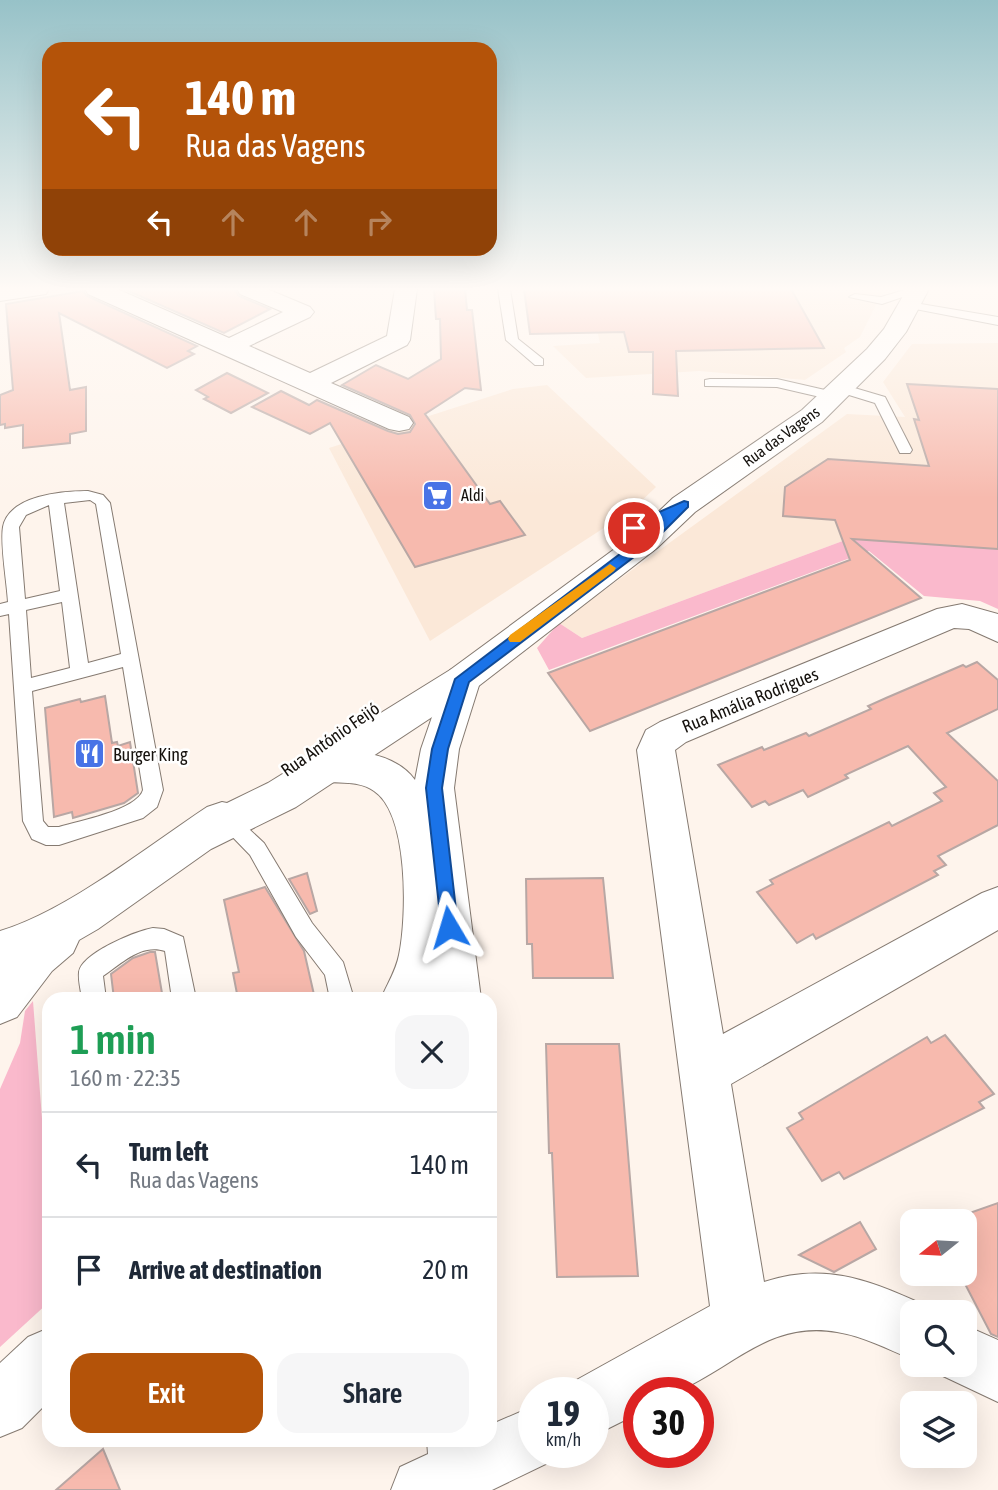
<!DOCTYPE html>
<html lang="en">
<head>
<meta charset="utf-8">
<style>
	body { margin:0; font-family:"Asap Condensed",sans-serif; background:#f6f6f7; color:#1f2937; height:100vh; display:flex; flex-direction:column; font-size:26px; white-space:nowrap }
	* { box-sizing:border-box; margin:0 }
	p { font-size:23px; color:#747a83 }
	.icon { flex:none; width:38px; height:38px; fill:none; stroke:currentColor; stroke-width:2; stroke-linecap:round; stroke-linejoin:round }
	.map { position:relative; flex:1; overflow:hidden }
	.panel { position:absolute; left:42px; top:992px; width:455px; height:455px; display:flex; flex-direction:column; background:#fff; border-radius:21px; box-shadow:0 7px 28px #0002 }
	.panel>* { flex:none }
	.top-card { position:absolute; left:42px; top:42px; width:455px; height:214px; border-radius:21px; box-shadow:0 7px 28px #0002; background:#b45309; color:#fff; overflow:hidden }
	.needle { width:46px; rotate:252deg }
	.fabs { position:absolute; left:900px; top:1209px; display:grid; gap:14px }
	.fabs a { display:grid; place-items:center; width:77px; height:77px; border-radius:14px; background:#fff; box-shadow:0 7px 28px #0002; font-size:35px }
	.speed { position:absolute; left:518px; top:1377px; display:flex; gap:14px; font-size:35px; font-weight:700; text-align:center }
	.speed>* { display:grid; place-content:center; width:91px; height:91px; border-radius:50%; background:#fff; box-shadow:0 7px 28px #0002; line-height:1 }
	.speed small { font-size:18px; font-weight:400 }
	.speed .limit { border:10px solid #d22; background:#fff; color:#111 }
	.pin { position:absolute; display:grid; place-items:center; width:60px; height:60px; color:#fff; margin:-30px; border:4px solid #fff; border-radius:50%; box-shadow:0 2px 7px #0007 }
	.me { position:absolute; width:77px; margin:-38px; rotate:353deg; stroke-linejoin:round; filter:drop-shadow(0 0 5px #0008) }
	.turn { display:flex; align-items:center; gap:24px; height:147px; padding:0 28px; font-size:32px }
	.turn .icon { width:91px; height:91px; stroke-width:2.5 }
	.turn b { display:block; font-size:49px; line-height:60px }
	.lanes { display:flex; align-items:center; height:66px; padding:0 28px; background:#0003; justify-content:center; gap:35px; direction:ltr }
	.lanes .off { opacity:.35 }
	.round { display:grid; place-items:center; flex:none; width:74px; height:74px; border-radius:21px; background:#f6f6f7 }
	.head { display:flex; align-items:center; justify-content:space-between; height:119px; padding:0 28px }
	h1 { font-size:42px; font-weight:600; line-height:52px; color:#1e9e55 }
	.action { display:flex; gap:14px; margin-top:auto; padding:14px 28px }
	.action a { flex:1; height:80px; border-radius:21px; background:#b45309; color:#fff; font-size:28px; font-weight:600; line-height:80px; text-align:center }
	.action a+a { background:#f6f6f7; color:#1f2937 }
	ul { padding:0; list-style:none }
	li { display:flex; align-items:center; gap:21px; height:105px; padding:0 28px; border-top:2px solid #e0e1e3 }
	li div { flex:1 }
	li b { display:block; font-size:26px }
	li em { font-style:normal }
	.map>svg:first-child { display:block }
</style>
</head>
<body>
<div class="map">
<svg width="998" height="1490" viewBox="0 0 998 1490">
	<rect width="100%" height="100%" fill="#fef4ec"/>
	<g fill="#fbe8d8">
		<path d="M587,289H884L860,337L844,348L846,352L805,380L699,371L586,378L553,346L600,343Z"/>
		<path d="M998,343V549L848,539L582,638L559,623L847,414L905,417L883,382L912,344Z"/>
		<path d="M547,385L656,487L633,509L430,641L329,448L513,389Z"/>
	</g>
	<g fill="#fab9cc">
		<path d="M848,539L998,549V609L980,601L924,596L869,551L549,670L537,648L559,623L582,638Z"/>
		<path d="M33,1001L49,1210V1302L0,1347V1089L20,1043L25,1011Z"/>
	</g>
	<g fill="#f7baae" stroke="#b8a7a4" stroke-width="2">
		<path d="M124,289H234L239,296L270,309L224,333Z"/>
		<path d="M434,289H465L467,310H472L481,390L465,388L425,414L490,504L500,501L525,535L415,567L330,423L310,434L252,407L281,391L309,405L317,400L388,431L398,434L410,432L415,424L410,415L342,385L376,365L408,379L441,359L440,319H436Z"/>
		<path d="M524,289H791L824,348L676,351L678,396L653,394V352H629L624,332L530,334Z"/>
		<path d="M83,291L87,296L197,346L188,351L194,354L167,368L59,313L70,390L86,387V431L70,434V443L23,448V425L5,428V424L0,425V395L13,390L6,304Z"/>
		<path d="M227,373L268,393L231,413L204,399L208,397L196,390Z"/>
		<path d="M907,384L998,389V549L852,539L921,598L590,731L548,673L850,560L835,520L783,516L785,487L828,459L929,466L914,419L919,420Z"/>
		<path d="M977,662L998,680V709L947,733L998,781V825L938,856L946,865L934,871L938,875L816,939L813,934L797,943L757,892L773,884L770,880L889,822L892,826L942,801L934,793L946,787L908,746L845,775L848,778L808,797L803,790L769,805L765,801L752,807L718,765L762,747L764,750L806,733L809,736L871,709L868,706L886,698L963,665L966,667Z"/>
		<path d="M105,696L112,743L117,742L118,746L130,742L138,793L124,803L73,818L72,812L54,817L45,708L80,699L81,702Z"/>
		<path d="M307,873L317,911L310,914L289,879Z"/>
		<path d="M603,878L613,978H533L532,944H527L526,879Z"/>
		<path d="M265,887L304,951L315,999H238L233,973L239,972L224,900Z"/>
		<path d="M150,952H155L163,999H114L111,974L133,958Z"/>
		<path d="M945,1035L994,1094L979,1102L984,1108L844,1179L839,1172L822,1181L787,1128L803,1119L799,1113L927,1037L931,1043Z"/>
		<path d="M546,1044H619L638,1276L557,1277L552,1153H549Z"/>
		<path d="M998,1203V1337L991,1334L964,1282V1215Z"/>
		<path d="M860,1222L876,1249L834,1272L799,1255Z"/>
		<path d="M103,1449L120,1490H56Z"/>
	</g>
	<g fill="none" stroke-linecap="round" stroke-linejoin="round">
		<defs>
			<g id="lane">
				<path d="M498,289H510L518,339L543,359V365H535L506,340Z"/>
				<path d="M908,289L923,290L882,304L849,297L855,294L881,297Z"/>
				<path d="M909,302L998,317V325L905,307L903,305Z"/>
				<path d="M710,379H777L838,393L840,396L833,400L777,387L705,386V380Z"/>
				<path d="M841,384L885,397L912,450L910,453H900L875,403L836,391V385Z"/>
				<path d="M88,491L103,495L110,503L163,790L157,807L143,818L59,845H46L32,839L23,821L9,614L0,616V604L8,602C7,583 0,544 3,527C9,495 63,491 88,491ZM90,500L96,504L121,654L88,663L64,503ZM49,505L60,591L25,599L19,527L26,515ZM62,602L70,668L31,678L26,610ZM123,667L143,790C137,810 79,821 59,827H48L43,821L32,691Z"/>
				<path d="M228,813L235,816L264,843L312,923L343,962L354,999H330L325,975L296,937L250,855L218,822L221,816Z"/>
				<path d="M153,928L164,929L183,937L196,999H172L165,951C141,943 121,964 103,976L106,999H82C81,991 78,980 79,972C82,953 136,931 153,928Z"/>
			</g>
			<g id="street">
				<path d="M0,289H49L46,294L0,301Z"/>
				<path d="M85,289H117L229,338L283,312L240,294L237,289H267L310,307L314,312L310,317L249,346L310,373L387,336L395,289H417L410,340L407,345L331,383L409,417L413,423L409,429L399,431L389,429L88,294Z"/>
				<path d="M962,604L998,614V642L969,629L954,628L686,742L675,750L723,1034L982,893L998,887V930L731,1084L764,1282C828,1261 874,1282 933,1309L934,1312H912V1359C887,1349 863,1336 837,1332C769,1320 733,1368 676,1392C666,1396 650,1393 639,1393V1413L593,1436V1393H567L571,1383L710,1306L637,750L646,730L660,722L937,609Z"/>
				<path d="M463,666L476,670L481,679L459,749L454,788L481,999H433V992L430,999H381C387,984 396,971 399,955C407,917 409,814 374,791C356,778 332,786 312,779L306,768L312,757C344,746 394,751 415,780L421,749L445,679L450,670Z"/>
				<path d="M964,1325L998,1340V1402L943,1376L938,1365H964Z"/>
				<path d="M49,1328V1401L22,1428L0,1437V1363L28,1337Z"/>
				<path d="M534,1406V1452H559L556,1459L492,1490H391L400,1467L428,1454L427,1440H490V1425Z"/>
			</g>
			<path id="secondary" d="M907,289H929L906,332L885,359L822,422L695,512L657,548L476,688L296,807L211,849L98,929L79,940L73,953L52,971L17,1017L0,1024V931C67,911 148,846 207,807L222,802L227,803L268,783L450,670L635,534L673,498L802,410L867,349L884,329Z"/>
		</defs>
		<use href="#lane" stroke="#857a71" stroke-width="2"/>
		<use href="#street" stroke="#857a71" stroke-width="2"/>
		<use href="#secondary" stroke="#857a71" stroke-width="2"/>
		<use href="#lane" fill="#fff" fill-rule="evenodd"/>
		<use href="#street" fill="#fff" fill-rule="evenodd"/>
		<use href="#secondary" fill="#fff" fill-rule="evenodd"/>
	</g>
	<linearGradient id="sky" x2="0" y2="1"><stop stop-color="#97c2c8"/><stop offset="0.58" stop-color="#fffaf6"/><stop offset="1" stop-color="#fffaf6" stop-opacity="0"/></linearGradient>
	<rect width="998" height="498" fill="url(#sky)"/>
	<path fill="#1a73e8" stroke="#114b97" stroke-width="2" d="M684,501L688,502V507L651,544L469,682L448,749L442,788L458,927L455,933L449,935L442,933L426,788L432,749L455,679L641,538L660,521L634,532L628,528L630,525Z"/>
	<path fill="#f59e0b" d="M610,564L616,568L614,571L520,642H510L508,639L510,635Z"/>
	<defs>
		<symbol id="supermarket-square" viewBox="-11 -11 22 22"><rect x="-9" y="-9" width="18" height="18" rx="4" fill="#4873e6" stroke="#fff"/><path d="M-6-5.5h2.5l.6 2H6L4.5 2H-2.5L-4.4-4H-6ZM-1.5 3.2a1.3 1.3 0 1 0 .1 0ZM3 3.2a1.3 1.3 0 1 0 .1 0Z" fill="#fff"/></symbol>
		<symbol id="restaurant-square" viewBox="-11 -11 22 22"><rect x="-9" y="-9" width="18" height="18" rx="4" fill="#4873e6" stroke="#fff"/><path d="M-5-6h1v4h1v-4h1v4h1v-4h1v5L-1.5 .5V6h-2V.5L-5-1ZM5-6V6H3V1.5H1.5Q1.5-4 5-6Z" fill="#fff"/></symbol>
	</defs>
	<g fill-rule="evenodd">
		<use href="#supermarket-square" x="420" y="478" width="35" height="35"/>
		<use href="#restaurant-square" x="72" y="736" width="35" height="35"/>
	</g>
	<g text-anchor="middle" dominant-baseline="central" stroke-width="5" stroke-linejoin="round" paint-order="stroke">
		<g font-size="16" fill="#16120e" stroke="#fff">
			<text transform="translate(781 436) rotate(-36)">Rua das Vagens</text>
		</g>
		<g font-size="16" fill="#16120e" stroke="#fff" text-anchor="start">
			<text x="461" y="495">Aldi</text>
		</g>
		<g font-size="18" fill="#16120e" stroke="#fff">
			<text transform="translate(750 700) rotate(-22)">Rua Amália Rodrigues</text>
			<text transform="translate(330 739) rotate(-35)">Rua António Feijó</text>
		</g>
		<g font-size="18" fill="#16120e" stroke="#fff" text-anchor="start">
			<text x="113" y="754">Burger King</text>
		</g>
	</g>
</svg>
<div class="fabs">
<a><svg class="needle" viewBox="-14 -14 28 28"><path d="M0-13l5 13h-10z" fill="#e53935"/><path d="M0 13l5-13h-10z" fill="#747a83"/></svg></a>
<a><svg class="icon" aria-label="search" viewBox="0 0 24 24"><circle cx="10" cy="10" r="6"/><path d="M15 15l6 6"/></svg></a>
<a><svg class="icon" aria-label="layers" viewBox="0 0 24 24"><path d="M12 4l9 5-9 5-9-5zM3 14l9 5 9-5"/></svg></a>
</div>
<div class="speed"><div>19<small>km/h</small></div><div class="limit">30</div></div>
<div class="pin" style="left:634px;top:528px;background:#d93025"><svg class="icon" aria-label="arrive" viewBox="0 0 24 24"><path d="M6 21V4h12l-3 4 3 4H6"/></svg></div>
<svg class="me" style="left:449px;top:927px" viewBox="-20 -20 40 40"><path d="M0-17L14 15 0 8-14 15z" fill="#1a73e8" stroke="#fff" stroke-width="4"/></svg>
<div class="top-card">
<div class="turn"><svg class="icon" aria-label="left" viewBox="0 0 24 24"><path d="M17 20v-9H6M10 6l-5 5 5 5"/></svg><div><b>140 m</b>Rua das Vagens</div></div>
<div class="lanes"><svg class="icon" aria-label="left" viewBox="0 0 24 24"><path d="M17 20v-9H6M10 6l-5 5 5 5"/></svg><svg class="icon off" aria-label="ahead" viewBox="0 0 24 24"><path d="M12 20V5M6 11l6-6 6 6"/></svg><svg class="icon off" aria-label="ahead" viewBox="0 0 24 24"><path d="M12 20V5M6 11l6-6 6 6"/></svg><svg class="icon off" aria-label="right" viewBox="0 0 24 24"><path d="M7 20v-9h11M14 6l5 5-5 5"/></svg></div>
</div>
<section class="panel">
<div class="head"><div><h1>1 min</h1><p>160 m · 22:35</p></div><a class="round"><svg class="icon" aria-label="close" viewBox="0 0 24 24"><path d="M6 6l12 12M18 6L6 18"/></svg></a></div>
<ul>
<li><svg class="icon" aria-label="left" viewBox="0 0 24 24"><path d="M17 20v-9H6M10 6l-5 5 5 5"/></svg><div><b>Turn left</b><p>Rua das Vagens</p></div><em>140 m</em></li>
<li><svg class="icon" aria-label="arrive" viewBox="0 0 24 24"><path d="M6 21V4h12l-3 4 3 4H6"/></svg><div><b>Arrive at destination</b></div><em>20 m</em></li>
</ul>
<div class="action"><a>Exit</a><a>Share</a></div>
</section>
</div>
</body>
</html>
